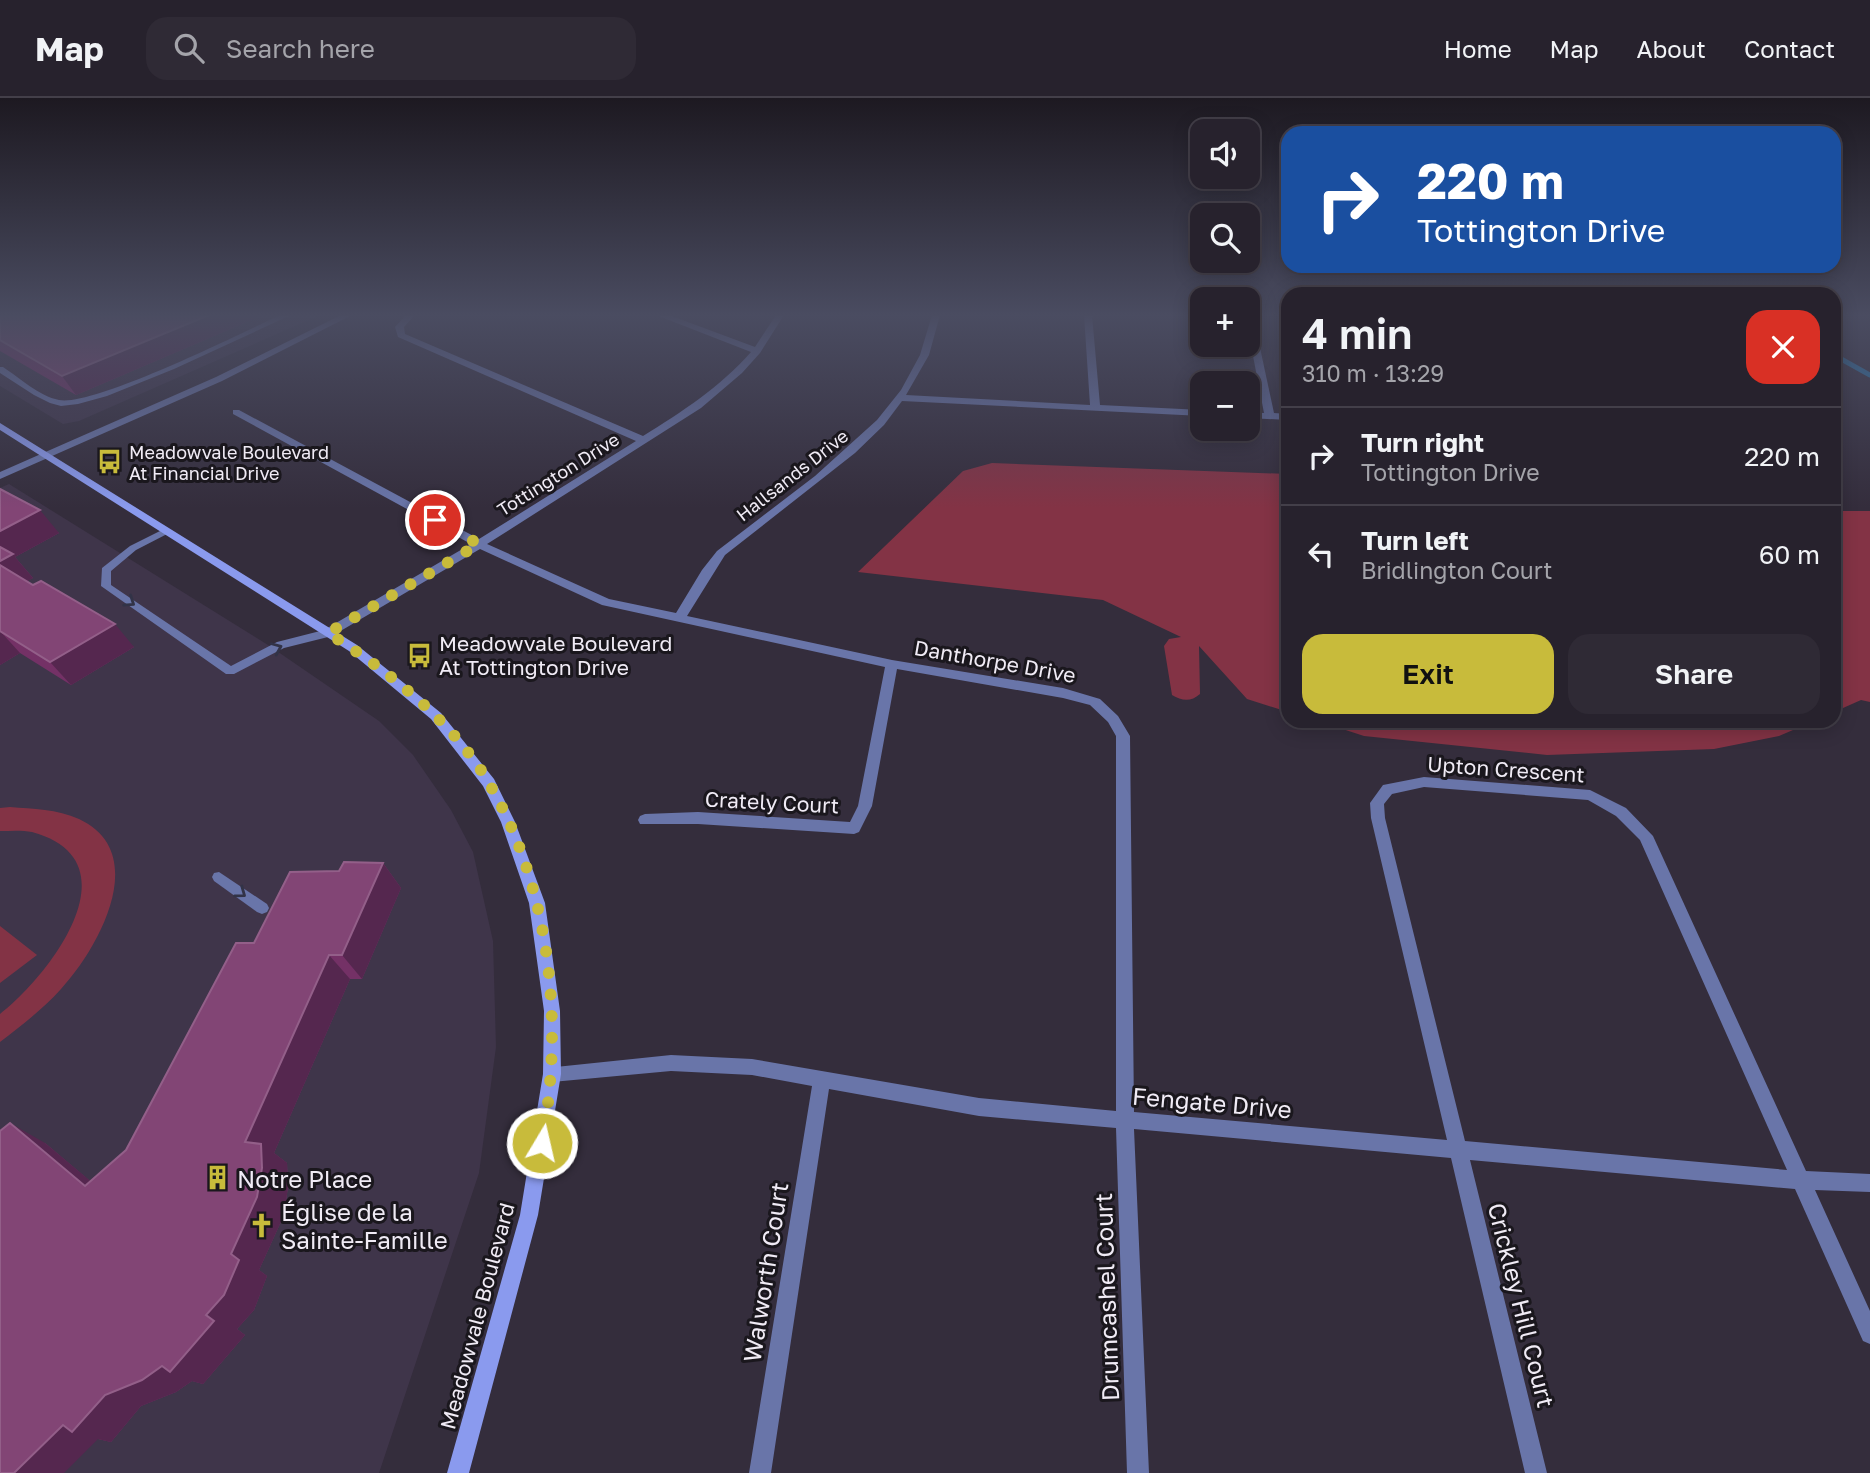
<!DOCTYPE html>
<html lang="en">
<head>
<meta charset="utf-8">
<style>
	body { margin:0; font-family:"Golos Text",sans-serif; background:#2f2a35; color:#f1f3f6; height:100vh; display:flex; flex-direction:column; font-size:26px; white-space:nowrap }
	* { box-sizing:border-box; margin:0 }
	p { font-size:23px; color:#a4a4aa }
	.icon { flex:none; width:38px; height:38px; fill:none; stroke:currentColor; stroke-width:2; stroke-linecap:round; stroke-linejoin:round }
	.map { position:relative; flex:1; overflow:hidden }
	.panel { position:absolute; left:1281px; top:189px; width:560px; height:441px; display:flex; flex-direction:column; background:#27222d; border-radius:21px; box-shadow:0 4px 18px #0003,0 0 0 2px #433f49 }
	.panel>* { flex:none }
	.top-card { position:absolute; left:1281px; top:28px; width:560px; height:147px; border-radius:21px; box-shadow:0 4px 18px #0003,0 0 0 2px #433f49; background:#1a4fa0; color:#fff; overflow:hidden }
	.fabs { position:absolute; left:1190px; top:21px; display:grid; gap:14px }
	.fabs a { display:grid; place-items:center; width:70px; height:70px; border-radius:14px; background:#27222d; box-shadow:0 4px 18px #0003,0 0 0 2px #433f49; font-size:35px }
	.pin { position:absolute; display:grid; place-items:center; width:60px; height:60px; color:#fff; margin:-30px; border:4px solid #fff; border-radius:50%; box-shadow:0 2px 7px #0007 }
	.me { position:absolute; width:77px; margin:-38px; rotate:9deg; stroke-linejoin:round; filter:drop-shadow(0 0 5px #0008) }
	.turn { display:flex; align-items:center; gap:24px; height:147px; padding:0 21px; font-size:32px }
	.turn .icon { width:91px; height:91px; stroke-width:2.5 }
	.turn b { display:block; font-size:49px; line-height:60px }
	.round { display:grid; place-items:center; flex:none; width:74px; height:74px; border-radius:21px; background:#2f2a35 }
	.overview { display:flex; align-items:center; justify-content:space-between; height:119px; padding:0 21px }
	h1 { font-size:42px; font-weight:600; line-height:52px }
	.button { display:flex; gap:14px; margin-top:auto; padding:14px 21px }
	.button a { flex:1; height:80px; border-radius:21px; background:#c8bb3b; color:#111; font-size:28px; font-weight:600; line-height:80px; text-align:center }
	.button a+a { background:#2f2a35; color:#f1f3f6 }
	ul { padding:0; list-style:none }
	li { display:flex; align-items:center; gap:21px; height:98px; padding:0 21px; border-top:2px solid #433f49 }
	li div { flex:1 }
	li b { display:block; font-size:26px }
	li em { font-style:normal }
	header { display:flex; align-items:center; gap:42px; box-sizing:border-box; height:98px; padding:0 35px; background:#27222d; border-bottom:2px solid #433f49 }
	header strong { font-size:33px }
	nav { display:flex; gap:38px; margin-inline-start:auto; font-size:24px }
	.search { width:490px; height:63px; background:#2f2a35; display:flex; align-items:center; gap:18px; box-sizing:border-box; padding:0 24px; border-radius:21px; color:#a4a4aa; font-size:26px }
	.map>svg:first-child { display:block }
</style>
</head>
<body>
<header>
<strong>Map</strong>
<div class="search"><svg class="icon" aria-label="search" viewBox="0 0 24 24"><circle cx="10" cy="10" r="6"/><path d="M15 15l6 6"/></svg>Search here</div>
<nav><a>Home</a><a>Map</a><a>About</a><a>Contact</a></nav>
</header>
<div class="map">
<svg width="1870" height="1375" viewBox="0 0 1870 1375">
	<rect width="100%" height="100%" fill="#342d3c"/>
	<g fill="#3f354a">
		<path d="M0,217H320L79,323L63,326L0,288Z"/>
		<path d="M9,386L268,547L379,623L413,657L451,712L473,754L493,843L496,949L479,1075L379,1375H0V390Z"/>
	</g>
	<g fill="#833345">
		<path d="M992,365L1288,376V614L1247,601L1199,548L1200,596C1191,604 1182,603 1172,597L1164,548L1169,541L1181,539L1103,502L858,474L963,373Z"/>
		<path d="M1834,413H1870V604L1861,602L1834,614Z"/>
		<path d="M1318,623H1814L1779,638L1714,651L1547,657L1364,638Z"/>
		<path d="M10,709C33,711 57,711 79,721C152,755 98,851 61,891C43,911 21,928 0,944V916C49,878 138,763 32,734C22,732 10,733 0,733V710Z"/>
		<path d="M0,828L37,857L0,885Z"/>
	</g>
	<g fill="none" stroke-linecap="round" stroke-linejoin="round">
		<path stroke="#2480bc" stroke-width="5" d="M1834,257L1870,277"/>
		<g fill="#6975a9" fill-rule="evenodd">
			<path d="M280,217H291L174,271L107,298L78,306L61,308L50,305L34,297L0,275V269H3C20,280 39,298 59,302C93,309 242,235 280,217Z"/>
			<path d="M166,430L171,433L169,435L136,452L111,473V487L231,568L277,544L328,531L333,535L332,538L284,550L234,576H226L101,488L102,470L130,448Z"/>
			<path d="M219,774L267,806L269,810L267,814L262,816L257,814L214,783L212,779L214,775Z"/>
		</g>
		<g fill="#6975a9" fill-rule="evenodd">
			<path d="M406,217H415L404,229L405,236L643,338C682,314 720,289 751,254L656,217H669L755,249L776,217H784L760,255L742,275L701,310L487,446L609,501L676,515L702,472L717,453L815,378L877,322L901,292L920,257L932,217H940L929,257L906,297L1090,307L1084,217H1092L1100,307L1202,312V318L902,303L884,327L855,355L725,457L687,518L892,562L1063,590L1100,601L1118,618L1130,638L1134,1014L1447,1042L1371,720L1370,705L1383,687L1424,679L1590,692L1626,710L1653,738L1806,1073L1870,1076V1094L1815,1092L1870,1213V1246L1863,1243L1795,1091L1470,1062L1547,1375H1525L1451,1060L1134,1031L1149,1375H1127L1116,1030L979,1018L829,991L771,1375H749L812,988L752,977L671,973L552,984L546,982L543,976L546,970L671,957L752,961L979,1000L1116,1013V638L1108,624L1090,607L1063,600L897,571L872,708L859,734L854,736L698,726H640L638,722L640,718L645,716L698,714L850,724L858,708L885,569L602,507L480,451L332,538H324L322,535L324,532L471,446L233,316V312H239L479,441L636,343L398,239L395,229ZM1424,689L1588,702L1616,718L1640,742L1787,1072L1465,1043L1385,720L1384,706L1392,696Z"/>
			<path d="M1248,217H1253L1274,315L1288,316V322L1248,320V314L1264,315L1248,232Z"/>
		</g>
		<path fill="#6975a9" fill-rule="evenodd" d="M341,217H352L222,283L0,381V374L216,279Z"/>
		<path fill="#8a9aee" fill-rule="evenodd" d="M0,325L357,547L441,615L494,681L515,724L545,805L560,913L561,976L538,1117L469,1375H447L520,1117L543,976L544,913L529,805L501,724L483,688L431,621L349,553L0,332Z"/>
	</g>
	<g fill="#743166">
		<path d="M0,217H263L76,297L0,253Z"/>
		<path d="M0,391L59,435L15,459L33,480L27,483L134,549L71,587L20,555L0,567Z"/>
		<path d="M383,765L401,790L362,881H350L274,1055L287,1065L288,1089L284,1117L259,1172L267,1178L254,1212L237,1231L245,1237L203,1286L192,1283L176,1294L141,1308L111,1344L98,1341L45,1045L90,1083L126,1052L254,845L339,773Z"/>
	</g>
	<g fill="#55274f">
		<path d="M209,217H263L76,297L62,278Z"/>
		<path d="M40,412L59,435L15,459L33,480L17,489L0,470V433Z"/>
		<path d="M115,526L134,549L71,587L50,564Z"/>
		<path d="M0,533L20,555L0,567Z"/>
		<path d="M383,765L401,790L362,881L342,857Z"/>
		<path d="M329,857L350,881L274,1055L287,1065L288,1089L284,1117L259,1172L267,1178L254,1212L237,1231L245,1237L203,1286L192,1283L176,1294L141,1308L111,1344L98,1341L64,1375H14L63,1327L105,1297L206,1217L231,1156L245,1044Z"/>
		<path d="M10,1025L45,1045L118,1106L85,1088Z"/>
	</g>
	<g fill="#824575" stroke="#935f89" stroke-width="2">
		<path d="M0,217H209L62,278L0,242Z"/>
		<path d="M0,391L40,412L0,433Z"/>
		<path d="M0,449L13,456L0,463Z"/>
		<path d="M0,467L33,487L41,483L115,526L50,564L0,533Z"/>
		<path d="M344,764L383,765L342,857H329L245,1044L261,1046L262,1070L257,1099L231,1156L239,1162L224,1197L206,1217L214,1223L170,1274L162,1268L142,1282L105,1297L72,1334L63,1327L14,1375H0V1033L10,1025L85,1088L126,1052L236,845H254L290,774L339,773Z"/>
	</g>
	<defs><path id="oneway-chevron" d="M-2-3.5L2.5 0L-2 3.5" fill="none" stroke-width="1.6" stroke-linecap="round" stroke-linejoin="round" transform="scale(1.75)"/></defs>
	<g stroke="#323347">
		<use href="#oneway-chevron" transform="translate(130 504) rotate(34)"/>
		<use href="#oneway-chevron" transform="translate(277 550) rotate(-23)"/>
		<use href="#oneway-chevron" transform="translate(241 795) rotate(36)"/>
	</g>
	<linearGradient id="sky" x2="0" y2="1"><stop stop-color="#1d1921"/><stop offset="0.53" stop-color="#4a4c61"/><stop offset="1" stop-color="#4a4c61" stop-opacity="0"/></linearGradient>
	<rect width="1870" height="410" fill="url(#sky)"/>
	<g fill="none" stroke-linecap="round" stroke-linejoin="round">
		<path stroke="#c8bb3b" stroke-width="12" stroke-dasharray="0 21.6" d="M435,422L479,446L328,535C386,571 456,626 490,687C551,793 564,926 542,1045"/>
	</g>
	<defs>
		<symbol id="bus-bare" viewBox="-9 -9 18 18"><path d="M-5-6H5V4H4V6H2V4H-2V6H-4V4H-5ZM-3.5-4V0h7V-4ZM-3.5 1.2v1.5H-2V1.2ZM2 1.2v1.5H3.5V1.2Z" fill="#c8bb3b" stroke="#1a171d" stroke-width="2.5" paint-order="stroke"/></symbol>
		<symbol id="building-bare" viewBox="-9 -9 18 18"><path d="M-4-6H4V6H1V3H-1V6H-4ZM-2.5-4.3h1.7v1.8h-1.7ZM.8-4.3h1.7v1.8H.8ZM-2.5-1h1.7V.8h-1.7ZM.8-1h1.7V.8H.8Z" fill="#c8bb3b" stroke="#1a171d" stroke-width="2.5" paint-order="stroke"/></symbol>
		<symbol id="church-bare" viewBox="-9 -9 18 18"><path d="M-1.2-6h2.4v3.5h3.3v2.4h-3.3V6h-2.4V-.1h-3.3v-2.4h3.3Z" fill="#c8bb3b" stroke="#1a171d" stroke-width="2.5" paint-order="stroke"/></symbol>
	</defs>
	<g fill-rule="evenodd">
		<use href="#bus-bare" x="92" y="346" width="35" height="35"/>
		<use href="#bus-bare" x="402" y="540" width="35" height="35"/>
		<use href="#building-bare" x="200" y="1062" width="35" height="35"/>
		<use href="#church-bare" x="244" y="1110" width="35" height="35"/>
	</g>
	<g text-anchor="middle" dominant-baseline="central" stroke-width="6" stroke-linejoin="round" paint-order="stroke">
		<g font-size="18" fill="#f0ebf5" stroke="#1a171d" text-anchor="start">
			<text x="129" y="354">Meadowvale Boulevard<tspan x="129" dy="21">At Financial Drive</tspan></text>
		</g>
		<g font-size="18" fill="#f0ebf5" stroke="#1a171d">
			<text transform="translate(558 376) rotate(-32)">Tottington Drive</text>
			<text transform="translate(792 377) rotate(-38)">Hallsands Drive</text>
		</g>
		<g font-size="21" fill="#f0ebf5" stroke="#1a171d" text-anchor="start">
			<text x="439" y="545">Meadowvale Boulevard<tspan x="439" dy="24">At Tottington Drive</tspan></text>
		</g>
		<g font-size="21" fill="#f0ebf5" stroke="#1a171d">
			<text transform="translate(995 563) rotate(10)">Danthorpe Drive</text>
			<text transform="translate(1506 671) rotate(4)">Upton Crescent</text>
			<text transform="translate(772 704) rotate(3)">Crately Court</text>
			<text transform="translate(477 1218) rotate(-75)">Meadowvale Boulevard</text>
		</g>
		<g font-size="24" fill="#f0ebf5" stroke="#1a171d">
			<text transform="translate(1212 1004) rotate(5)">Fengate Drive</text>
			<text transform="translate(765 1174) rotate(-81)">Walworth Court</text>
			<text transform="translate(1106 1199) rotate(-92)">Drumcashel Court</text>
			<text transform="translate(1522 1207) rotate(76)">Crickley Hill Court</text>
		</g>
		<g font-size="24" fill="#f0ebf5" stroke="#1a171d" text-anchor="start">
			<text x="237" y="1080">Notre Place</text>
			<text x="281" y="1113">Église de la<tspan x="281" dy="28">Sainte-Famille</tspan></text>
		</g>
	</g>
</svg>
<div class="fabs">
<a><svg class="icon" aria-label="sound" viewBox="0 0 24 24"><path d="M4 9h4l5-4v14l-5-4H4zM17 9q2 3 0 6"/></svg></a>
<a><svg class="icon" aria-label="search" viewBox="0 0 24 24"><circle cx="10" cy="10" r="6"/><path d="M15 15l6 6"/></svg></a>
<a>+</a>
<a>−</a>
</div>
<div class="pin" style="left:435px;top:422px;background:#d93025"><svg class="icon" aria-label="arrive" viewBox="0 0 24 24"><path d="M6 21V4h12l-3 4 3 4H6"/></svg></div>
<svg class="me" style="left:542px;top:1045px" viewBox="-20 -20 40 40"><circle r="17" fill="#c8bb3b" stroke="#fff" stroke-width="3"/><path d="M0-11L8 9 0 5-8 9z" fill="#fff"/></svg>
<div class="top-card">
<div class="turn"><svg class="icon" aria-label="right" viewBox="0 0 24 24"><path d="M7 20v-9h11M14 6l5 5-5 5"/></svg><div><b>220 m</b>Tottington Drive</div></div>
</div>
<section class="panel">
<div class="overview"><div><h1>4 min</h1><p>310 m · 13:29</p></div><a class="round" style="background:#d93025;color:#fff"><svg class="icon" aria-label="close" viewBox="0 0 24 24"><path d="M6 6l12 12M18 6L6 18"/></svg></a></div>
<ul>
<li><svg class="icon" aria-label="right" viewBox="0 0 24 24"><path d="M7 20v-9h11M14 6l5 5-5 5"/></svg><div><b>Turn right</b><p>Tottington Drive</p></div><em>220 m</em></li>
<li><svg class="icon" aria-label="left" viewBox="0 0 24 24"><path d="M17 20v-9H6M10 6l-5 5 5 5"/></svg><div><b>Turn left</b><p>Bridlington Court</p></div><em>60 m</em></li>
</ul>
<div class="button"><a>Exit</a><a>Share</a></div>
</section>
</div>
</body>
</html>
